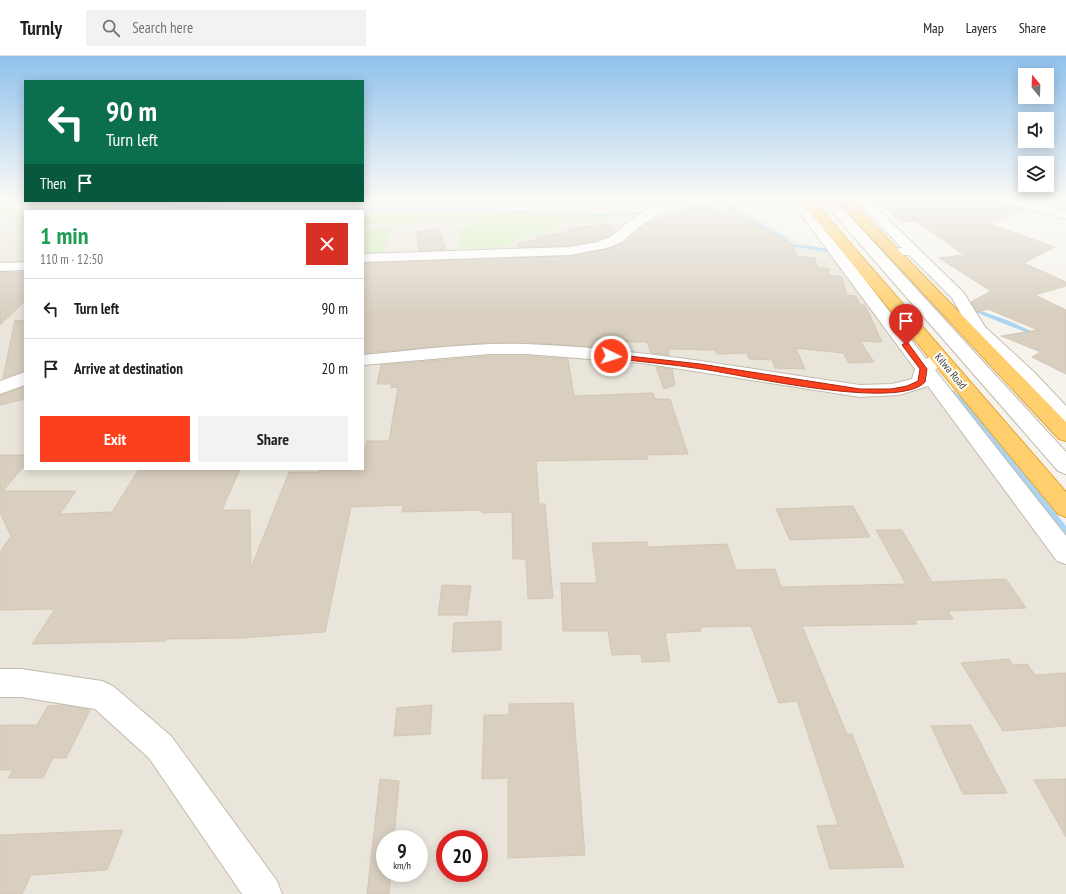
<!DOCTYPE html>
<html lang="en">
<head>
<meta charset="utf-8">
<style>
	body { margin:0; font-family:"PT Sans Narrow",sans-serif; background:#f2f2f2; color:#202124; height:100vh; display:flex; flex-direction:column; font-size:15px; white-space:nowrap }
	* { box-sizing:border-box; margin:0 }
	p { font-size:13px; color:#757577 }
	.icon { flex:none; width:22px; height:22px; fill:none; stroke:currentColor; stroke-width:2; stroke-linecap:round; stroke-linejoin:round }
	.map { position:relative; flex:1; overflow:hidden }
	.sheet { position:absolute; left:24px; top:154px; width:340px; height:260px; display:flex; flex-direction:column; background:#fff; border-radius:0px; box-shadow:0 2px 10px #0003 }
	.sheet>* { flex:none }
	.banner { position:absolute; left:24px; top:24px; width:340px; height:122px; border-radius:0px; box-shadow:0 2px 10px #0003; background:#0b6e4f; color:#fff; overflow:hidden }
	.needle { width:26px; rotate:341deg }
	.fabs { position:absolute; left:1018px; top:12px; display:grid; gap:8px }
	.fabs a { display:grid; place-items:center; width:36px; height:36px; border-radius:0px; background:#fff; box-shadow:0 2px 10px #0003; font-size:20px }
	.speed { position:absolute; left:376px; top:774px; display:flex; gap:8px; font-size:20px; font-weight:700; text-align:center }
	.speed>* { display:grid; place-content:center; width:52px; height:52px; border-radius:50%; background:#fff; box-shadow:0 2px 10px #0003; line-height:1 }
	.speed small { font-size:10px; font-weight:400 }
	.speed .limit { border:6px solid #d22; background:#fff; color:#111 }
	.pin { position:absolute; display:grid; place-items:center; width:34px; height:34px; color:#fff; margin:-41px -17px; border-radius:50% 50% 50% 0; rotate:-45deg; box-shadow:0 0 4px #0007 }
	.pin .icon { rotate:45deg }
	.me { position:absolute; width:44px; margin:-22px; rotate:94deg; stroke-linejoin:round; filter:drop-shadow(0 0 3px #0008) }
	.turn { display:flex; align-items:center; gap:14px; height:84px; padding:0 16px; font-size:18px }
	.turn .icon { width:52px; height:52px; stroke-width:2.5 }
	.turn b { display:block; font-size:28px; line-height:34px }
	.then { display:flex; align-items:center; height:38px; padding:0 16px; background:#0003; gap:8px; font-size:15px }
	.round { display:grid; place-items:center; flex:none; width:42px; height:42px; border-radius:0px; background:#f2f2f2 }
	.head { display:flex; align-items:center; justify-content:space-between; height:68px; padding:0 16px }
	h1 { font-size:24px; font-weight:700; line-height:30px; color:#1e9e55 }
	.action { display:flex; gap:8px; margin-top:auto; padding:8px 16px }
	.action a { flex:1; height:46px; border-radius:0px; background:#fc3f1d; color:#fff; font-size:16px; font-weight:700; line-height:46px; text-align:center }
	.action a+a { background:#f2f2f2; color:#202124 }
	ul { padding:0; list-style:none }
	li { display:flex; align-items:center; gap:12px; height:60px; padding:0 16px; border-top:1px solid #e0e0e0 }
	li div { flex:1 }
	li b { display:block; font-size:15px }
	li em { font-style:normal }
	header { display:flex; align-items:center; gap:24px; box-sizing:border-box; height:56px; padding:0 20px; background:#fff; border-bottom:1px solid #e0e0e0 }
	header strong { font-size:19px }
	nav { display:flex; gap:22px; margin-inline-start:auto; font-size:14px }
	.search { width:280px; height:36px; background:#f2f2f2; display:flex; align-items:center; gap:10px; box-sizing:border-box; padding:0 14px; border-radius:0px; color:#757577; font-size:15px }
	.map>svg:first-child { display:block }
</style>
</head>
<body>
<header>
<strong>Turnly</strong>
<div class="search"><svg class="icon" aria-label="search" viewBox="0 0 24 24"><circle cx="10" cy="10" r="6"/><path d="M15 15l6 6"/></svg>Search here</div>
<nav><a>Map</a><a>Layers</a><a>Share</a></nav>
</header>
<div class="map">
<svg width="1066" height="838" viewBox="0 0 1066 838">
	<rect width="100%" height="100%" fill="#f6f3ec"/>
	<path fill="#eae5da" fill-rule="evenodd" d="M0,142H25V145L85,149L265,153L479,154L604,158L661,155L683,142H724L800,187L840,197L1066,479V838H0ZM25,155H363V413H25ZM385,783H419V817H385ZM445,783H479V817H445Z"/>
	<g fill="#d2eab5">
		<path d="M0,142H25V145H53L74,150L317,155H25V162L0,161Z"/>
		<path d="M363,155L539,157L599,160L655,156L652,158L597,163L560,164V170L549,175L520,182L507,190L461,193L459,176L469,167L363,169Z"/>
		<path d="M363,172H391L383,198L363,199Z"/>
	</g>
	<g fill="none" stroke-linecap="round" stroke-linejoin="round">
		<g fill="#a9d4f2" fill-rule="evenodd">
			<path d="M21,142H25V144Z"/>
			<path d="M676,142H682L666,152L662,151Z"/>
			<path d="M714,142H719L738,156L781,179L793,188L832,193L835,195L832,197L790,190L777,181L734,158Z"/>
			<path d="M41,145L261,152L476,153L600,158L653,155L655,156L653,157L600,160L476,155L261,154L75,149L43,146Z"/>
			<path d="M967,247L981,255L1009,265L1040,279L1039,280H1035C1012,270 986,262 965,250V248Z"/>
			<path d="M949,334H953L966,346L1066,470V479L1063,478L960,350L949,338L948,336Z"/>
		</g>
	</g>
	<g fill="#d8cfc1" stroke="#d3c7b4">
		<path d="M875,142H998L1001,146L1025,153L987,167L1055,191L1024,207L1066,226V230L1035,239L1066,254V318L1032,301L1041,296L1001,280L1038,274L988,253L977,256L971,246L991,235L939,202L964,199L916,165L901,166Z"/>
		<path d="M706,146L726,158L729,157L792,188L797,200L815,202L817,211L829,213L828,219L842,221L847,239L856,240L860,249H865L882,286L860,285L874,306L849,307L843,297L796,292L805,313L775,312L772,304L749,303L747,297L717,298L715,294L668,293L669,299L651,297L647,286H600L601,292L526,286L485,287L363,297V207L570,200L608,193L623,187L651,164Z"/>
		<path d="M608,168L615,176L598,185L570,190L519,191L518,187L537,184L535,180L568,177L567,173Z"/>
		<path d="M439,173L446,194L419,195L417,176Z"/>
		<path d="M25,216V245L0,269V217Z"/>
		<path d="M15,264L25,265V315L3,322Z"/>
		<path d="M490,300H526L568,303L574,340L653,337L655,343H670L688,398L647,399L648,403L536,405L539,448H545L553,542L528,543L526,503H513L512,456L482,457V454L402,456L403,449L351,451L325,576L241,582L167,583L166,585L32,588L55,553L0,554V496L11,480L0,457V399H25V409L3,435H76L60,458L112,456L139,413H240L222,454H250L251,512L289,416H319L320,413H363V401L367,385H389L398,331L391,332L392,328H377L381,309Z"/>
		<path d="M656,311L672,313L675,329L664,333Z"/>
		<path d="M25,331V343L0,349V339Z"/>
		<path d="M853,450L870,481L790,484L776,453Z"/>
		<path d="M876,474H902L932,526L1006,523L1026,552L948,555L953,563L915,564L917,568L802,570L847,678H852L904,811L830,813L817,770L838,769L797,645L779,647L751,570L700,571L701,575L665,577L670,605L642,606L641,598L612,599L608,575H563L561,527H597L592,487L647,486L648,491L727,488L736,514L775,513L781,531L906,528Z"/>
		<path d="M442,529L471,530L467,559H438Z"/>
		<path d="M501,565V594L452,596L454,567Z"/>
		<path d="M1009,603L1013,609L1027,608L1035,619L1066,617V670L1003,675L961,607Z"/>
		<path d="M573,647L585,799L508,802V722L482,723L484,659H509V648Z"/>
		<path d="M63,649L90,654L66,702H53L43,722H8L13,714H0V669H37L48,650Z"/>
		<path d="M432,649L430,678L394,680L397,652Z"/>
		<path d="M971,669L1007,737L963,738L931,670Z"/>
		<path d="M380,723L399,725L394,783H385V817H391L389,838H367Z"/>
		<path d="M1066,723V781L1034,724Z"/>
		<path d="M123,774L107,814L31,819L22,838H0V779Z"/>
	</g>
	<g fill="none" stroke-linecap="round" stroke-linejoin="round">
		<defs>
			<g id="minor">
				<path d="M664,142H679L634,175L622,186L607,192L570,199L363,206V198L570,191L598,186L612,180L624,169Z"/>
				<path d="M789,142H802L926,303C934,298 938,296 946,298L949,302L946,306L935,314L1066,480V508L1057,505L928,330L899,339L860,341L642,307L526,298H490L363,309V299C417,294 472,286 526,288C638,292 749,313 860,329L892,328L912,323L915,313Z"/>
				<path d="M820,142H833L1066,396V418L1058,415Z"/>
				<path d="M854,142H867L964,237L985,271L1035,317L1066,350V369L1059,367L1021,325L972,278L952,242L909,199H893L891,196L893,193L902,192Z"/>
				<path d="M999,142H1020L1066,155V163L1001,145Z"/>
				<path d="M25,206V214L0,215V207Z"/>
				<path d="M25,316V329L0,338V325Z"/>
				<path d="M0,613H21L102,625L113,630L171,680L277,825L282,838H242L149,702L95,653L21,641H0Z"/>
			</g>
			<g id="highway">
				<path d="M798,142H811L1066,436V461L1058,458Z"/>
				<path d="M835,142H848L1066,366V385L1059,383Z"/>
			</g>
		</defs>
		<use href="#minor" stroke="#c2bbae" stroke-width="2"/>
		<use href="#highway" stroke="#e0a43c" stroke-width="2"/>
		<path stroke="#c4b79f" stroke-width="1.5" stroke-dasharray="1 1" stroke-linecap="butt" d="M0,143L75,152L86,155"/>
		<use href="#minor" fill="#fff" fill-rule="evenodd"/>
		<use href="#highway" fill="#ffcf6e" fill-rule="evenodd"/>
	</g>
	<linearGradient id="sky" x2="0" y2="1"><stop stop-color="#8fc1ec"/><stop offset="0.55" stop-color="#fbfaf6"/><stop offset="1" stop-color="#fbfaf6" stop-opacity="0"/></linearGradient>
	<rect width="1066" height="260" fill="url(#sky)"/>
	<path fill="#fc3f1d" stroke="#a42913" d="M906,286L908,287L927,313L925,326C898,355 743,319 702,313C671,308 641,306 611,302L607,300L611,298L700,308L860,333H891L907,330L918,325L920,313L902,289Z"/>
	<g text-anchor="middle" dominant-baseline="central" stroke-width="4" stroke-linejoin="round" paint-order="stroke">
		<g font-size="11" fill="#4b4439" stroke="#fff">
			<text transform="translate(951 315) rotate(50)">Kilwa Road</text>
		</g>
	</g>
</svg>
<div class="fabs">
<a><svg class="needle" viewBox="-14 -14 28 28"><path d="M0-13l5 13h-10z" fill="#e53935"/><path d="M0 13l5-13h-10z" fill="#757577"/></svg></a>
<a><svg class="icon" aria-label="sound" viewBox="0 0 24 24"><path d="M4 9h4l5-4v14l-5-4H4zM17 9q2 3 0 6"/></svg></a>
<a><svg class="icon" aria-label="layers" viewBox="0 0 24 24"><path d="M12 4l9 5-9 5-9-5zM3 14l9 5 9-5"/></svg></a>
</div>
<div class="speed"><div>9<small>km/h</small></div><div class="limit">20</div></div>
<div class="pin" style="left:906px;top:289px;background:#d93025"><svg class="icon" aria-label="arrive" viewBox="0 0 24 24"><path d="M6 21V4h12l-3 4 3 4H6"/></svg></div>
<svg class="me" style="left:611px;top:300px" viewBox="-20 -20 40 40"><circle r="17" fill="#fc3f1d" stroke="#fff" stroke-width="3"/><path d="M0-11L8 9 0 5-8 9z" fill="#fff"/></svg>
<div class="banner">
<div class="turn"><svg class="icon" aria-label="left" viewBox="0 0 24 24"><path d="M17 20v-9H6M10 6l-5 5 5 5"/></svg><div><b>90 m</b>Turn left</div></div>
<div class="then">Then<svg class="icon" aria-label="arrive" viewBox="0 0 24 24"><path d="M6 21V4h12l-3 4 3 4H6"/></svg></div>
</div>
<section class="sheet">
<div class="head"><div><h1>1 min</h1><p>110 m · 12:50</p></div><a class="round" style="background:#d93025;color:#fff"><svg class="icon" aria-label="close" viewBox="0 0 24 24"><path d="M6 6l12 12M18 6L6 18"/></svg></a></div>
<ul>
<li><svg class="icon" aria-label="left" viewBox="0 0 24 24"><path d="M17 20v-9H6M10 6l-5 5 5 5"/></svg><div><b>Turn left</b></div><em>90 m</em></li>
<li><svg class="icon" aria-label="arrive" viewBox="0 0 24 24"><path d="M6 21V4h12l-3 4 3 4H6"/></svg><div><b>Arrive at destination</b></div><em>20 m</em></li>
</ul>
<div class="action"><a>Exit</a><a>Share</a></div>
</section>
</div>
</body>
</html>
